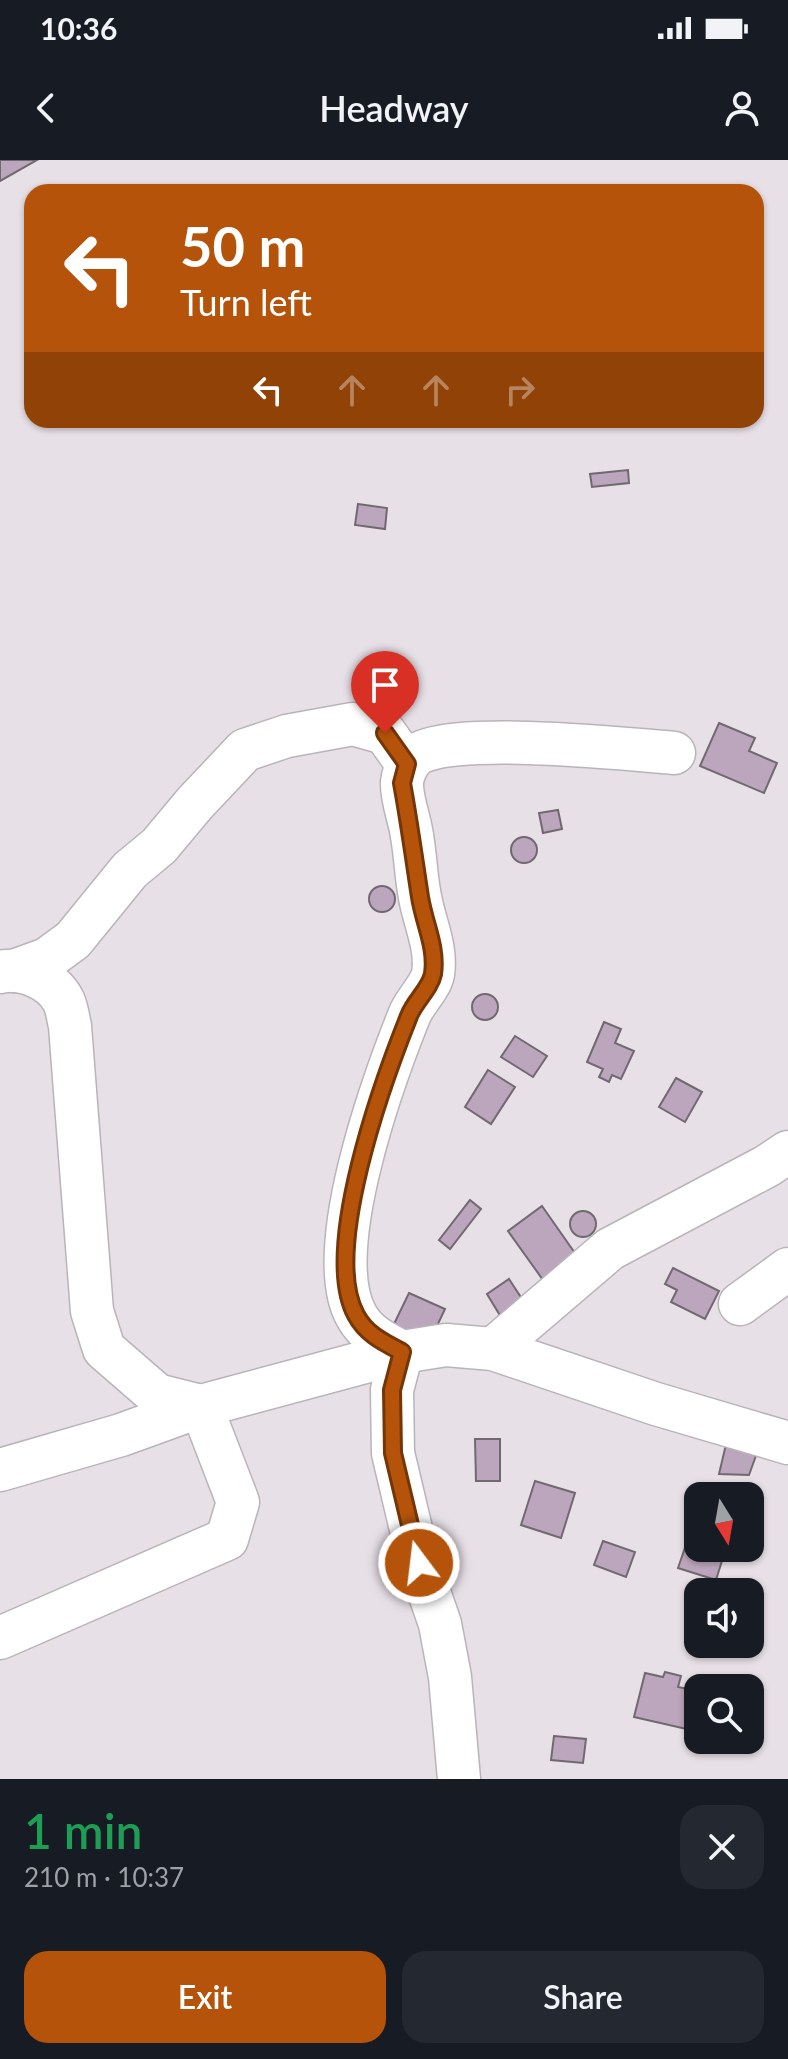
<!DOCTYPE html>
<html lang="en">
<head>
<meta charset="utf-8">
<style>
	body { margin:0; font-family:Lato,sans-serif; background:#242831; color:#f1f3f6; height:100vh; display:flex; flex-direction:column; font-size:30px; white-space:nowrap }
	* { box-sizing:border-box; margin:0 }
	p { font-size:26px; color:#9ea1a6 }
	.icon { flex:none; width:44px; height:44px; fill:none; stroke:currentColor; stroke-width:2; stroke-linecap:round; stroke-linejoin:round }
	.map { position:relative; height:1619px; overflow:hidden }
	.panel { display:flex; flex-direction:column; background:#171b24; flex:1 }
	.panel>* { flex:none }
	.hud { position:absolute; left:24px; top:24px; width:740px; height:244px; border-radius:24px; box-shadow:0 2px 6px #0004; background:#b45309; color:#fff; overflow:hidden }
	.needle { width:52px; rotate:169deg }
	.tools { position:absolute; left:684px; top:1322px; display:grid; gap:16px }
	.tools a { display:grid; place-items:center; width:80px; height:80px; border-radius:16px; background:#171b24; box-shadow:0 2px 6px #0004; font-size:40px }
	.pin { position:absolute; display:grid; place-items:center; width:68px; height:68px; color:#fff; margin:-82px -34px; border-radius:50% 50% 50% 0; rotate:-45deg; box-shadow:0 0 8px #0007 }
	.pin .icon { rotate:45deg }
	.me { position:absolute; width:88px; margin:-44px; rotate:345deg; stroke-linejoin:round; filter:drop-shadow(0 0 6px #0008) }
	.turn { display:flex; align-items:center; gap:28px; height:168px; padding:0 24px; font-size:36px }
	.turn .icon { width:104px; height:104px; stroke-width:2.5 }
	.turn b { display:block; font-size:56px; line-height:68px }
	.lanes { display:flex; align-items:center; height:76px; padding:0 24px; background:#0003; justify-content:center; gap:40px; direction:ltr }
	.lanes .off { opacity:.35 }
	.round { display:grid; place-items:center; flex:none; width:84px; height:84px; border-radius:24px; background:#242831 }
	.overview { display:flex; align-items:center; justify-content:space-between; height:136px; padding:0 24px }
	h1 { font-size:48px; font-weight:600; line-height:60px; color:#1e9e55 }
	.cta { display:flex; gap:16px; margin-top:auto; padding:16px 24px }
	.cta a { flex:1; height:92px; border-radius:24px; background:#b45309; color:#fff; font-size:32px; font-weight:600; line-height:92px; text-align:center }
	.cta a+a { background:#242831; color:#f1f3f6 }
	.status { display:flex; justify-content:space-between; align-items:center; height:56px; padding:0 40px; background:#171b24; direction:ltr }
	.status svg { height:22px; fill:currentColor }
	header { display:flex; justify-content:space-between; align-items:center; height:104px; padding:0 24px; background:#171b24; font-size:36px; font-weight:600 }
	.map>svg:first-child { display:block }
</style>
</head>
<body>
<div class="status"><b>10:36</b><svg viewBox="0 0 49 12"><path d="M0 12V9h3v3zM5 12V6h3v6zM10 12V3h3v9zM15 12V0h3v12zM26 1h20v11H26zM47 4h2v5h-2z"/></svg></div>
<header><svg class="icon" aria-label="back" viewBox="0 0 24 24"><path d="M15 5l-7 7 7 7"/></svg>Headway<svg class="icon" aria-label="person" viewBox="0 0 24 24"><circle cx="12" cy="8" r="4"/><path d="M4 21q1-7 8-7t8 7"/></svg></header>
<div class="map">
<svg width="788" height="1619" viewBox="0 0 788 1619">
	<rect width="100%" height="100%" fill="#e7e0e7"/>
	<g fill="#bca6bd" stroke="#706a70" stroke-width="2">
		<path d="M0,0H37L0,21Z"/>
		<path d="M628,310L629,323L592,327L590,314Z"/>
		<path d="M358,344L387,348L385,369L355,365Z"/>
		<path d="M719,563L755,578L749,591L777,603L764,633L700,606Z"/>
		<path d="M558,650L562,669L543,673L539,653Z"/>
		<circle cx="524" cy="690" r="13"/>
		<circle cx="382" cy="739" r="13"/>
		<circle cx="485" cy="847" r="13"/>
		<path d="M604,862L621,869L615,883L634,891L621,919L612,915L609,922L599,917L603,909L587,902Z"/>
		<path d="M515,876L547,896L533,917L501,897Z"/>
		<path d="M488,910L515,927L491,964L465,947Z"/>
		<path d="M676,918L702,932L685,962L659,947Z"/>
		<path d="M470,1040L481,1049L450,1089L439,1080Z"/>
		<path d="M542,1046L577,1096L543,1120L508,1071Z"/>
		<circle cx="583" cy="1064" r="13"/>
		<path d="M673,1108L719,1131L705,1159L671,1142L677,1130L665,1124Z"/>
		<path d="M509,1119L524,1142L501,1157L487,1134Z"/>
		<path d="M409,1133L445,1149L429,1183L393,1166Z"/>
		<path d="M475,1279H500V1321H476Z"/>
		<path d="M727,1280L758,1290L749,1315L719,1314Z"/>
		<path d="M535,1321L575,1333L561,1378L521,1365Z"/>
		<path d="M689,1376L698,1379V1388H726L716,1420L678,1408Z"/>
		<path d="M603,1381L635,1392L626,1417L594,1405Z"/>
		<path d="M665,1512L681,1516L678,1527L698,1531L691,1570L634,1557L645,1513L663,1517Z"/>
		<path d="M554,1576L586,1579L583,1603L551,1600Z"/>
	</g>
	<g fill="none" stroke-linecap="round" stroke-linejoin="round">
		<defs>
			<g id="minor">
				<path d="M14,811L47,799L73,780L130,710L159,686L195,643L245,590L287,576L353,564L385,573L407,604"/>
				<path d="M0,812C22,807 52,819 63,840C67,847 68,858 70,866L92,1151L104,1189L157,1235L201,1246"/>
				<path d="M740,1144L788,1109"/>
				<path d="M493,1189L610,1089L767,1006L788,992"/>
				<path d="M0,1310L121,1275L201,1246L402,1192L446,1185L493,1189L656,1244L788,1283"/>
				<path d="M0,1478L227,1379L238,1342L201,1246"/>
				<path d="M459,1619L450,1517L440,1464L419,1403L393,1293L392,1230L402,1192C383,1182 366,1174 356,1155C321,1091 383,921 409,856C414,842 430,828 433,814C437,789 426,766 421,742C416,721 416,698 412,676C410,659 401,639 402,622C403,613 408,602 415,596C445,570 629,589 674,593"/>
			</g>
		</defs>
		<use href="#minor" stroke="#bab4ba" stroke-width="45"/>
		<use href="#minor" stroke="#fff" stroke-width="42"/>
	</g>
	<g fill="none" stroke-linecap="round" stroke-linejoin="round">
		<defs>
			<path id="route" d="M385,573L407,604L402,623C409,661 414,698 420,737C424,763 437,787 433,814C430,829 414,842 409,856C383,921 321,1091 356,1155C366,1174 383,1182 402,1192L392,1230L393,1293L419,1403"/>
		</defs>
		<use href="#route" stroke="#753606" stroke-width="20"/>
		<use href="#route" stroke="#b45309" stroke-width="14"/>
	</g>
</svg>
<div class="tools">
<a><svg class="needle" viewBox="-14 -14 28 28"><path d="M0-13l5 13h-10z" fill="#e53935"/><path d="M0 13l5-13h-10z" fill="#9ea1a6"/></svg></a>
<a><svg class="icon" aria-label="sound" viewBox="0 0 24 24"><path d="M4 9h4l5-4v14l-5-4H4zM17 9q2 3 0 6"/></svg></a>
<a><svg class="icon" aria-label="search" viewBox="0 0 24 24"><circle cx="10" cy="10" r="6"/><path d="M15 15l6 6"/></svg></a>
</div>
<div class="pin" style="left:385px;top:573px;background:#d93025"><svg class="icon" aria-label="arrive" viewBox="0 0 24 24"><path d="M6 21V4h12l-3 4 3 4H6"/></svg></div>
<svg class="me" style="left:419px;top:1403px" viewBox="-20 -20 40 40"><circle r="17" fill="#b45309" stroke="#fff" stroke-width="3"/><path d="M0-11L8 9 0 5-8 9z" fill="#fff"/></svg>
<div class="hud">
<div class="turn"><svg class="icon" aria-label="left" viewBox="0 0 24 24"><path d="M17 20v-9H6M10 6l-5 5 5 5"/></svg><div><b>50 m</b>Turn left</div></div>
<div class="lanes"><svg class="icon" aria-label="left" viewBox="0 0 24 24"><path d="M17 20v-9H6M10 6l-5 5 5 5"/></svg><svg class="icon off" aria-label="ahead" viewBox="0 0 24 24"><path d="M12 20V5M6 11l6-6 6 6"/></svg><svg class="icon off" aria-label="ahead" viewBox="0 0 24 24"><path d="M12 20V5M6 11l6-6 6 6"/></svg><svg class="icon off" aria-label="right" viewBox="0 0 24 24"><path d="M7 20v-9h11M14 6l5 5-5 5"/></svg></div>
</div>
</div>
<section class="panel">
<div class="overview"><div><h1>1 min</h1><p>210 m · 10:37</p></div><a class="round"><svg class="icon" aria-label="close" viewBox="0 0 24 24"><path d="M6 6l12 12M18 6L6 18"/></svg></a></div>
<div class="cta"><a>Exit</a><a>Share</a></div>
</section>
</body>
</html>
